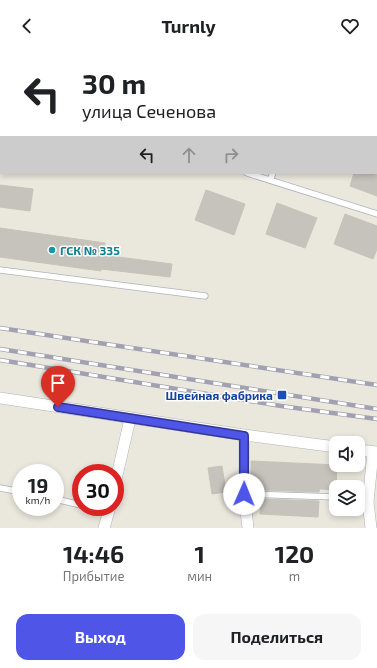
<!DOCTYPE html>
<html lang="ru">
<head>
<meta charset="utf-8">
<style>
	body { margin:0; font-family:"Exo 2",sans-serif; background:#f6f6f6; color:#202124; height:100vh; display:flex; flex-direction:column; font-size:15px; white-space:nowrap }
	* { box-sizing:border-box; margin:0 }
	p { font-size:13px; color:#757577 }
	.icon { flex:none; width:22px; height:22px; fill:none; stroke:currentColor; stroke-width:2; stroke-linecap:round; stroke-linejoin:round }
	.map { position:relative; height:476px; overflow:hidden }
	.sheet { display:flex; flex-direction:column; background:#fff; flex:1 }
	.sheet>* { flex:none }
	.banner { position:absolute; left:0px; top:0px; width:377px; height:122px; box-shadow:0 2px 6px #0003; background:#fff; color:#202124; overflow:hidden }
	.buttons { position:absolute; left:329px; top:384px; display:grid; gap:8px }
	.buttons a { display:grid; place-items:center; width:36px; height:36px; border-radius:8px; background:#fff; box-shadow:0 2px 6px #0003; font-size:20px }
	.speed { position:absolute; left:12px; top:412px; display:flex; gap:8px; font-size:20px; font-weight:700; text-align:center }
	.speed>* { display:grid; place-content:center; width:52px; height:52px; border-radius:50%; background:#fff; box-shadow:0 2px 6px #0003; line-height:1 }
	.speed small { font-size:10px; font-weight:400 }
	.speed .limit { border:6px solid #d22; background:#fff; color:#111 }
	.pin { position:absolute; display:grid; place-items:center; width:34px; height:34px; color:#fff; margin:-41px -17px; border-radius:50% 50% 50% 0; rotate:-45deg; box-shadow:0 0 4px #0007 }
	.pin .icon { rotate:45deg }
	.me { position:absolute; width:44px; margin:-22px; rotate:1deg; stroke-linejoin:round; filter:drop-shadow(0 0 3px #0008) }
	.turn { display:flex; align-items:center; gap:14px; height:84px; padding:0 16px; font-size:18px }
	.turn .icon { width:52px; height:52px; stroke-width:2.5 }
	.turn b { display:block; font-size:28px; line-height:34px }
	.lanes { display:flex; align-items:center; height:38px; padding:0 16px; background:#0003; justify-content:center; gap:20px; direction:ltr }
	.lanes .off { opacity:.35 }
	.eta { display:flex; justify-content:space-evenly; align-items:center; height:68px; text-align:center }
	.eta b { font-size:24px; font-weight:700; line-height:28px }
	.action { display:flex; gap:8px; margin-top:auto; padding:8px 16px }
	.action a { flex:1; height:46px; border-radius:12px; background:#4e55e7; color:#fff; font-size:16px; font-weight:700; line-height:46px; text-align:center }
	.action a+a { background:#f6f6f6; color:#202124 }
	header { display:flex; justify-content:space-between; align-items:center; height:52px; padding:0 16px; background:#fff; font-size:18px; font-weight:700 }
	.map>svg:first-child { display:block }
</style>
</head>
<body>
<header><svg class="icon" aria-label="back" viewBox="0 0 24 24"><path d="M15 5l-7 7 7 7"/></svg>Turnly<svg class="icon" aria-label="heart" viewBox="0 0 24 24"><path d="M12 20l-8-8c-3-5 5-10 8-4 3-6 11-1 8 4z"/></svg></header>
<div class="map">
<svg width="377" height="476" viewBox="0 0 377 476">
	<rect width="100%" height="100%" fill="#eae7dd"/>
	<g fill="#c6c3bd" stroke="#c6c3b7">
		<path d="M354,121H377V144L350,134Z"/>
		<path d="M0,133L33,137L30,159L0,155Z"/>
		<path d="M206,138L245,152L234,183L195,168Z"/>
		<path d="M277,151L317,166L305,196L266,182Z"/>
		<path d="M345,162L377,174V197L373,207L334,192Z"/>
		<path d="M0,176L105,191L103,203L172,212L170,225L101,217V219L0,205Z"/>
		<path d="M251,409L337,413L336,438L320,437L319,440L261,438L262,434H251Z"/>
		<path d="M222,414L226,440L212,442L208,416Z"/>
		<path d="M261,447L319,449L318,465L260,462Z"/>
	</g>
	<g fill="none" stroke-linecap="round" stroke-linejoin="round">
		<defs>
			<g id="lane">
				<path d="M0,41L1,42"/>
				<path d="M247,121L377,162"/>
				<path d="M270,128L273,121"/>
				<path d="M0,218L205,244"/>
				<path d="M0,436L21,440"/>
				<path d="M244,442L336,445"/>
				<path d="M55,447L81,453"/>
				<path d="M358,448L368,450"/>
				<path d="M90,455L109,459"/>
			</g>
			<g id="street">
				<path d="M376,5L377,2"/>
				<path d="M0,346L244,383L336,395"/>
				<path d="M244,383V442L248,476"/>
				<path d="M358,398L377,400"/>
				<path d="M115,432L130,367"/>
				<path d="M104,476L110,455"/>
				<path d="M371,476L368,450L373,400"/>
			</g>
			<g id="highway">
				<path d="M161,0L164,1"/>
				<path d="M376,68L377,69"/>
			</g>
		</defs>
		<use href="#lane" stroke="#b1b2bc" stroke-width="7"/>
		<use href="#street" stroke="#b1b2bc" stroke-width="12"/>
		<use href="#highway" stroke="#c8c8c8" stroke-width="22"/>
		<use href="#lane" stroke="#fff" stroke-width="5.5"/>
		<use href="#street" stroke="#fff" stroke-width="11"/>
		<use href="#highway" stroke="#edb466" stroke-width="20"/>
		<defs>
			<g id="rail">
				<path d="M0,276L377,333"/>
				<path d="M0,297L377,357"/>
				<path d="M0,308L281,354L377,367"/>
			</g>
		</defs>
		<use href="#rail" stroke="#a1a1b2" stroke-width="4.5"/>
		<use href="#rail" stroke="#fff" stroke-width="3" stroke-dasharray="9" stroke-linecap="butt"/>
	</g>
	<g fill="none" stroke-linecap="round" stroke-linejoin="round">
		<defs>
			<path id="route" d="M58,355L244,384V442"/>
		</defs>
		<use href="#route" stroke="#333796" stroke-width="10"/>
		<use href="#route" stroke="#4e55e7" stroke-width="7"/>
	</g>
	<circle fill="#0f9aa8" stroke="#fff" stroke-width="1.5" cx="52" cy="198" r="4"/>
	<rect fill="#1a4fb4" stroke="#fff" stroke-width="1.5" x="277" y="338" width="10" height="10" rx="2"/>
	<g text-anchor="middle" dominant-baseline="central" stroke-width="3" stroke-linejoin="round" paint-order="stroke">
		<g font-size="12" font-weight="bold" fill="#0d838f" stroke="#fff" text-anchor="start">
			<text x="60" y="198">ГСК № 335</text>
		</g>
		<g font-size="12" font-weight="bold" fill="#164399" stroke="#fff" text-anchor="end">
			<text x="273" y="343">Швейная фабрика</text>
		</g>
	</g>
</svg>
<div class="buttons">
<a><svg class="icon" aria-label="sound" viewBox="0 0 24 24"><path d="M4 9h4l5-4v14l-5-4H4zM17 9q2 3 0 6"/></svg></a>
<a><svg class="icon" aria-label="layers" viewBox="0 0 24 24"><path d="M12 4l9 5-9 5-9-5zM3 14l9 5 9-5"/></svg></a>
</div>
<div class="speed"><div>19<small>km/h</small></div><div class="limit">30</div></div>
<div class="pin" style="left:58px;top:355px;background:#d93025"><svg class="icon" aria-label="arrive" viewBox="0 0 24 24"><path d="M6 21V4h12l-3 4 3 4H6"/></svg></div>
<svg class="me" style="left:244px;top:442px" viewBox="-20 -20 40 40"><circle r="19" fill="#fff"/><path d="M0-13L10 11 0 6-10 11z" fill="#4e55e7"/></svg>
<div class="banner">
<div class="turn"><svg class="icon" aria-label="left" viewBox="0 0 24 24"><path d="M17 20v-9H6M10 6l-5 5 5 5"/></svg><div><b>30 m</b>улица Сеченова</div></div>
<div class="lanes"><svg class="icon" aria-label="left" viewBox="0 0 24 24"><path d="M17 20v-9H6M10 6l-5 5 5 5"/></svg><svg class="icon off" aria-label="ahead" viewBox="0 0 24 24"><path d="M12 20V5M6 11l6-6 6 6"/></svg><svg class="icon off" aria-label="right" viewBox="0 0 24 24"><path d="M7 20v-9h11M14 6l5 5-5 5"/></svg></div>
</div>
</div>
<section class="sheet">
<div class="eta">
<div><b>14:46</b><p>Прибытие</p></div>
<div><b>1</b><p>мин</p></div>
<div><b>120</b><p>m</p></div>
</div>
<div class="action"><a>Выход</a><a>Поделиться</a></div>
</section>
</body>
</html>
